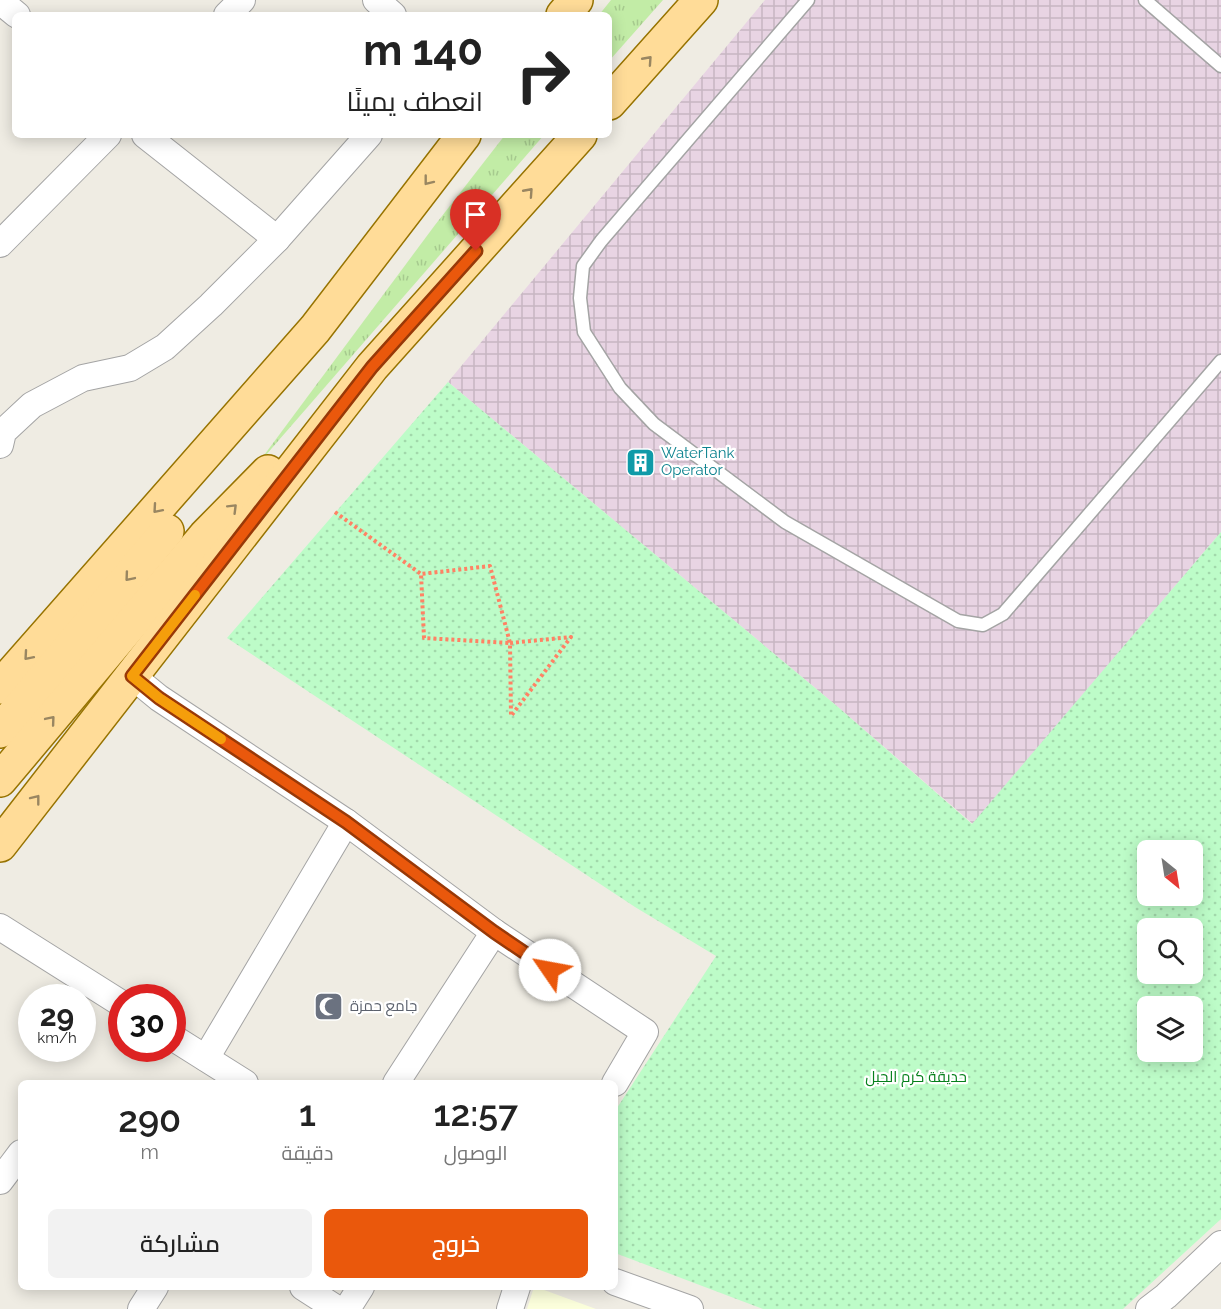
<!DOCTYPE html>
<html lang="ar">
<head>
<meta charset="utf-8">
<style>
	body { margin:0; font-family:Raleway,Cairo,sans-serif; background:#f2f2f2; color:#222; direction:rtl; height:100vh; display:flex; flex-direction:column; font-size:22px; white-space:nowrap }
	* { box-sizing:border-box; margin:0 }
	p { font-size:20px; color:#767676 }
	.icon { flex:none; width:33px; height:33px; fill:none; stroke:currentColor; stroke-width:2; stroke-linecap:round; stroke-linejoin:round }
	.map { position:relative; flex:1; overflow:hidden; direction:ltr }
	.side { position:absolute; left:18px; top:1080px; width:600px; height:210px; display:flex; flex-direction:column; background:#fff; border-radius:9px; box-shadow:0 3px 15px #0003; direction:rtl }
	.side>* { flex:none }
	.hud { position:absolute; left:12px; top:12px; width:600px; height:126px; border-radius:9px; box-shadow:0 3px 15px #0003; direction:rtl; background:#fff; color:#222; overflow:hidden }
	.needle { width:39px; rotate:150deg }
	.fabs { position:absolute; left:1137px; top:840px; display:grid; gap:12px }
	.fabs a { display:grid; place-items:center; width:66px; height:66px; border-radius:9px; background:#fff; box-shadow:0 3px 15px #0003; font-size:30px }
	.speed { position:absolute; left:18px; top:984px; display:flex; gap:12px; font-size:30px; font-weight:700; text-align:center }
	.speed>* { display:grid; place-content:center; width:78px; height:78px; border-radius:50%; background:#fff; box-shadow:0 3px 15px #0003; line-height:1 }
	.speed small { font-size:15px; font-weight:400 }
	.speed .limit { border:9px solid #d22; background:#fff; color:#111 }
	.pin { position:absolute; display:grid; place-items:center; width:51px; height:51px; color:#fff; margin:-62px -26px; border-radius:50% 50% 50% 0; rotate:-45deg; box-shadow:0 0 6px #0007 }
	.pin .icon { rotate:45deg }
	.me { position:absolute; width:66px; margin:-33px; rotate:303deg; stroke-linejoin:round; filter:drop-shadow(0 0 4px #0008) }
	.turn { display:flex; align-items:center; gap:21px; height:126px; padding:0 30px; font-size:27px }
	.turn .icon { width:78px; height:78px; stroke-width:2.5 }
	.turn b { display:block; font-size:42px; line-height:51px }
	.eta { display:flex; justify-content:space-evenly; align-items:center; height:102px; text-align:center }
	.eta b { font-size:36px; font-weight:600; line-height:42px }
	.cta { display:flex; gap:12px; margin-top:auto; padding:12px 30px }
	.cta a { flex:1; height:69px; border-radius:9px; background:#ea580c; color:#fff; font-size:24px; font-weight:600; line-height:69px; text-align:center }
	.cta a+a { background:#f2f2f2; color:#222 }
	.map>svg:first-child { display:block }
</style>
</head>
<body>
<div class="map">
<svg width="1221" height="1309" viewBox="0 0 1221 1309">
	<defs>
		<pattern id="industrial-grid" width="8" height="8" patternUnits="userSpaceOnUse" patternTransform="scale(1.5)"><rect width="8" height="8" fill="#e8d4e3"/><path d="M0 4h8M4 0v8" fill="none" stroke="#c7b6c2"/></pattern>
		<pattern id="grass-tufts" width="24" height="20" patternUnits="userSpaceOnUse" patternTransform="scale(1.5)"><rect width="24" height="20" fill="#c2eca6"/><path d="M3 7l-1-3M5 7V3M7 7l1-3M15 17l-1-3M17 17v-4M19 17l1-3" fill="none" stroke="#a6ca8e"/></pattern>
		<pattern id="park-dots" width="8" height="8" patternUnits="userSpaceOnUse" patternTransform="scale(1.5)"><rect width="8" height="8" fill="#bdfcc8"/><path d="M2 2h.1M6 6h.1" fill="none" stroke="#a2d8ab" stroke-width="1.8" stroke-linecap="round"/></pattern>
	</defs>
	<rect width="100%" height="100%" fill="#efece3"/>
	<path fill="url(#industrial-grid)" d="M765,0H1221V532L973,824L838,707L448,382Z"/>
	<path fill="#fcffdc" d="M534,1287H536L596,1309H527Z"/>
	<g fill="url(#grass-tufts)">
		<path d="M611,0H663L609,61V15H599Z"/>
		<path d="M505,135H544L253,470L435,225Z"/>
	</g>
	<path fill="url(#park-dots)" fill-rule="evenodd" d="M448,382L838,707L972,824L1221,532V1219L1123,1309H763L615,1253V1111L716,956L635,907L227,638ZM1148,850H1192V896H1148ZM1148,928H1192V974H1148ZM1148,1006H1192V1052H1148Z"/>
	<g fill="none" stroke-linecap="round" stroke-linejoin="round">
		<defs>
			<g id="lane">
				<path d="M808,0L601,241L583,266L580,298L584,332L620,388L654,424L785,522L958,621L983,625L1003,614L1221,361"/>
				<path d="M1145,0L1221,66"/>
			</g>
			<g id="street">
				<path d="M376,0L393,15"/>
				<path d="M0,1L17,15"/>
				<path d="M227,15L242,0"/>
				<path d="M145,135L277,239L369,135"/>
				<path d="M0,244L108,135"/>
				<path d="M0,445L3,432L32,405L83,378L130,368L165,347L211,305L277,239"/>
				<path d="M132,676L159,698L346,822L494,932L645,1032L615,1083"/>
				<path d="M0,927L122,1004"/>
				<path d="M172,1037L245,1083"/>
				<path d="M206,1058L346,822"/>
				<path d="M396,1083L494,932"/>
				<path d="M0,1181L21,1153"/>
				<path d="M615,1282L690,1309"/>
				<path d="M303,1287L337,1309"/>
				<path d="M141,1309L155,1287"/>
				<path d="M347,1309L361,1287"/>
				<path d="M510,1309L517,1287"/>
				<path d="M1149,1309L1166,1296L1221,1244"/>
			</g>
			<g id="primary">
				<path d="M563,15L576,0"/>
				<path d="M609,103L701,0"/>
				<path d="M0,687L315,329L464,135"/>
				<path d="M0,731L167,531"/>
				<path d="M0,780L205,536L268,472"/>
				<path d="M0,845L372,367L580,135"/>
			</g>
		</defs>
		<use href="#lane" stroke="#a4a4a4" stroke-width="15"/>
		<use href="#street" stroke="#a4a4a4" stroke-width="28"/>
		<use href="#primary" stroke="#977300" stroke-width="36"/>
		<g stroke="#ff8264" stroke-width="4" stroke-dasharray="3 3" stroke-linecap="butt">
			<path d="M335,512L421,574"/>
			<path d="M510,643L571,637L511,716L510,643L490,566L421,574L424,638L510,643"/>
		</g>
		<use href="#lane" stroke="#fff" stroke-width="12"/>
		<use href="#street" stroke="#fff" stroke-width="26"/>
		<use href="#primary" stroke="#ffdc98" stroke-width="33"/>
	</g>
	<defs><path id="oneway-chevron" d="M-2-3.5L2.5 0L-2 3.5" fill="none" stroke-width="1.6" stroke-linecap="round" stroke-linejoin="round" transform="scale(1.5)"/></defs>
	<g stroke="#998661">
		<use href="#oneway-chevron" transform="translate(648 60) rotate(-48)"/>
		<use href="#oneway-chevron" transform="translate(428 181) rotate(128)"/>
		<use href="#oneway-chevron" transform="translate(529 192) rotate(-48)"/>
		<use href="#oneway-chevron" transform="translate(233 508) rotate(-45)"/>
		<use href="#oneway-chevron" transform="translate(157 509) rotate(131)"/>
		<use href="#oneway-chevron" transform="translate(129 577) rotate(130)"/>
		<use href="#oneway-chevron" transform="translate(28 656) rotate(131)"/>
		<use href="#oneway-chevron" transform="translate(51 720) rotate(-50)"/>
		<use href="#oneway-chevron" transform="translate(36 799) rotate(-52)"/>
	</g>
	<g fill="none" stroke-linecap="round" stroke-linejoin="round">
		<defs>
			<path id="route" d="M476,251L372,367L132,676L159,698L346,822L494,932L550,970"/>
		</defs>
		<use href="#route" stroke="#983908" stroke-width="15"/>
		<use href="#route" stroke="#ea580c" stroke-width="10"/>
		<path stroke="#f59e0b" stroke-width="10" d="M195,595L132,676L159,698L221,739"/>
	</g>
	<defs>
		<symbol id="building-square" viewBox="-11 -11 22 22"><rect x="-9" y="-9" width="18" height="18" rx="4" fill="#0f9aa8" stroke="#fff"/><path d="M-4-6H4V6H1V3H-1V6H-4ZM-2.5-4.3h1.7v1.8h-1.7ZM.8-4.3h1.7v1.8H.8ZM-2.5-1h1.7V.8h-1.7ZM.8-1h1.7V.8H.8Z" fill="#fff"/></symbol>
		<symbol id="mosque-square" viewBox="-11 -11 22 22"><rect x="-9" y="-9" width="18" height="18" rx="4" fill="#6b7280" stroke="#fff"/><path d="M3.5-4.9A6 6 0 1 0 3.5 4.9A5 5 0 1 1 3.5-4.9Z" fill="#fff"/></symbol>
	</defs>
	<g fill-rule="evenodd">
		<use href="#building-square" x="624" y="446" width="33" height="33"/>
		<use href="#mosque-square" x="312" y="990" width="33" height="33"/>
	</g>
	<g text-anchor="middle" dominant-baseline="central" stroke-width="4.5" stroke-linejoin="round" paint-order="stroke">
		<g font-size="15" fill="#0d838f" stroke="#fff" text-anchor="start">
			<text x="661" y="453">WaterTank<tspan x="661" dy="17">Operator</tspan></text>
		</g>
		<g font-size="15" fill="#5b616d" stroke="#fff" text-anchor="start">
			<text x="350" y="1006">جامع حمزة</text>
		</g>
		<g font-size="15" fill="#06801c" stroke="#fff">
			<text x="916" y="1077">حديقة كرم الجبل</text>
		</g>
	</g>
</svg>
<div class="fabs">
<a><svg class="needle" viewBox="-14 -14 28 28"><path d="M0-13l5 13h-10z" fill="#e53935"/><path d="M0 13l5-13h-10z" fill="#767676"/></svg></a>
<a><svg class="icon" aria-label="search" viewBox="0 0 24 24"><circle cx="10" cy="10" r="6"/><path d="M15 15l6 6"/></svg></a>
<a><svg class="icon" aria-label="layers" viewBox="0 0 24 24"><path d="M12 4l9 5-9 5-9-5zM3 14l9 5 9-5"/></svg></a>
</div>
<div class="speed"><div>29<small>km/h</small></div><div class="limit">30</div></div>
<div class="pin" style="left:476px;top:251px;background:#d93025"><svg class="icon" aria-label="arrive" viewBox="0 0 24 24"><path d="M6 21V4h12l-3 4 3 4H6"/></svg></div>
<svg class="me" style="left:550px;top:970px" viewBox="-20 -20 40 40"><circle r="19" fill="#fff"/><path d="M0-13L10 11 0 6-10 11z" fill="#ea580c"/></svg>
<div class="hud">
<div class="turn"><svg class="icon" aria-label="right" viewBox="0 0 24 24"><path d="M7 20v-9h11M14 6l5 5-5 5"/></svg><div><b>140 m</b>انعطف يمينًا</div></div>
</div>
<section class="side">
<div class="eta">
<div><b>12:57</b><p>الوصول</p></div>
<div><b>1</b><p>دقيقة</p></div>
<div><b>290</b><p>m</p></div>
</div>
<div class="cta"><a>خروج</a><a>مشاركة</a></div>
</section>
</div>
</body>
</html>
